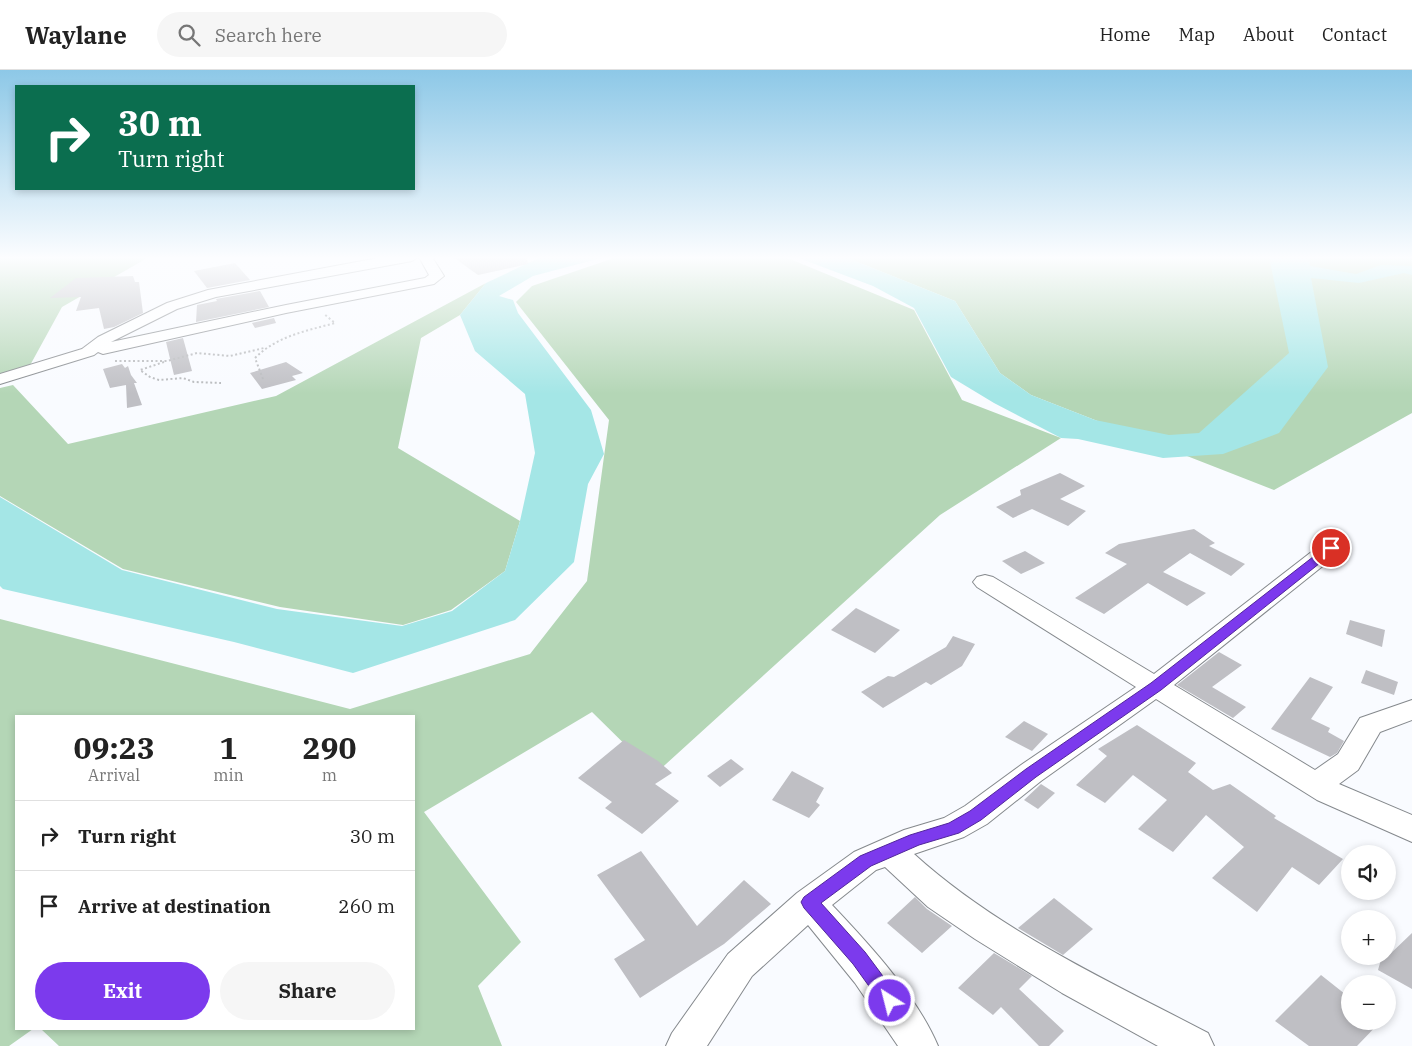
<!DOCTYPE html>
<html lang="en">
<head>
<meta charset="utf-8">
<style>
	body { margin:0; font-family:"IBM Plex Serif",serif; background:#f6f6f6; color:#222; height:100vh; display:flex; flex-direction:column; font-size:19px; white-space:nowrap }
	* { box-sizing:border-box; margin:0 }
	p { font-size:16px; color:#767676 }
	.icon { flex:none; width:28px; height:28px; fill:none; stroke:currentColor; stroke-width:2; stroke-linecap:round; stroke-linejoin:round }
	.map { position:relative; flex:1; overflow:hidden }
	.details { position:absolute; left:15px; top:645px; width:400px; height:315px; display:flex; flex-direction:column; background:#fff; border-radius:0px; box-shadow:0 2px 8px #0003 }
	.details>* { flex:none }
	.hud { position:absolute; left:15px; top:15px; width:400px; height:105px; border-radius:0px; box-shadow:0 2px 8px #0003; background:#0b6e4f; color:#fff; overflow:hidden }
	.buttons { position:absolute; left:1341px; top:775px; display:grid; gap:10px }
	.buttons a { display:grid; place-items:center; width:55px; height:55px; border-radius:50%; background:#fff; box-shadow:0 2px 8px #0003; font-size:25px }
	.pin { position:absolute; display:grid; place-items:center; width:42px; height:42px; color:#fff; margin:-21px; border:2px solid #fff; border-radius:50%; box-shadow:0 1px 5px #0007 }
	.me { position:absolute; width:55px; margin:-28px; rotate:324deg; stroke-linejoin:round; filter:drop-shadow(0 0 4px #0008) }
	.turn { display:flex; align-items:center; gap:18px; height:105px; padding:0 20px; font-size:22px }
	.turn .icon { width:65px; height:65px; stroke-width:2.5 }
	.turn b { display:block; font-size:35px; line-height:42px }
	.eta { display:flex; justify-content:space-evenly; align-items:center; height:85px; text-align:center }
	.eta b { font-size:30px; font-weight:700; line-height:35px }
	.primary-button { display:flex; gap:10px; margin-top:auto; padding:10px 20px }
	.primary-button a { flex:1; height:58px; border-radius:30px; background:#7c3aed; color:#fff; font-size:20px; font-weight:700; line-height:58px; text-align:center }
	.primary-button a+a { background:#f6f6f6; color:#222 }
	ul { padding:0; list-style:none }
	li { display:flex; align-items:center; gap:15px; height:70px; padding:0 20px; border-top:1px solid #e0e0e0 }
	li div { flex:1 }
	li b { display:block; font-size:19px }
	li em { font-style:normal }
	header { display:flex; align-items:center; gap:30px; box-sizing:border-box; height:70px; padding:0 25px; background:#fff; border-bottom:1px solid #e0e0e0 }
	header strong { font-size:24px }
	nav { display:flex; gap:28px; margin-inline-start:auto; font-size:18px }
	.search { width:350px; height:45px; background:#f6f6f6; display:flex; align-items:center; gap:12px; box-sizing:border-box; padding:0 18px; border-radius:28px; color:#767676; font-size:19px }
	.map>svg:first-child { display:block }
</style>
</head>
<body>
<header>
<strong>Waylane</strong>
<div class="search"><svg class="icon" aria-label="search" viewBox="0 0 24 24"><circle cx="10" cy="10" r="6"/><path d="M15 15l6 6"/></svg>Search here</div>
<nav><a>Home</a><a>Map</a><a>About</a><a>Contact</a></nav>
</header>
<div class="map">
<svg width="1412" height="976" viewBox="0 0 1412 976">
	<rect width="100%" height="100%" fill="#f9fbff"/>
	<g fill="#b4d6b6">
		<path d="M0,187H149L62,237L28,299L0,306Z"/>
		<path d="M617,187H785L914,240L962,330L1061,368L940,445L655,704L592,642L424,742L521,872L478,916L502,976H59L41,959H414V646H16V959H33L9,976H0V549L350,639L530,584L587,511L609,350L516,232L532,216Z"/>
		<path d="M845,187H1412V343L1274,420L1031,325L1000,303L955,231Z"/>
		<path d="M486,213L460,245L421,268L398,378L520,451L505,501L451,540L403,555L280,537L123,499L0,426V318L13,315L68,374L276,326Z"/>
	</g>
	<g fill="#a4e6e6">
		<path d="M541,187H605L533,206L499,226L513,230L518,243L591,340L604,384L588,414L574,492L515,550L353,603L234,572L3,519L0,516V427L122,500L277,539L402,556L452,541L505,501L520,451L535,383L525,324L475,281L460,245L486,213Z"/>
		<path d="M796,187H845L955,231L1000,303L1031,325L1095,350L1169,365L1199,363L1289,283L1269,187H1309L1310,196L1356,204L1381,195L1412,196V205L1404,203L1359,213L1311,208L1328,297L1279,363L1223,384L1163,388L1078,369L1061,368L994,333L951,307L914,238L873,216Z"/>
	</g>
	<g fill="#bfbfc4">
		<path d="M453,187H527L528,194L478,205Z"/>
		<path d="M235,193L250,210L207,218L194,201Z"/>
		<path d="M133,206L135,212H139L143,243L114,257L104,259L99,238L76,241L81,227L50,228L76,208Z"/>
		<path d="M260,221L269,237L196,252L197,235L217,231L216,229Z"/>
		<path d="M274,248L276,253L255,258L252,253Z"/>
		<path d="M183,268L192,301L174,305L166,272Z"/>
		<path d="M286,292L303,303L292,306L296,310L262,319L250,303Z"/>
		<path d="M122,294L125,298L128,296L131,305L137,313H134L142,335L127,338L126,315L110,318L103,299Z"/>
		<path d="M1060,403L1085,416L1060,429L1086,441L1068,456L1032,439L1013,448L996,437L1021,425L1020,420Z"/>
		<path d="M1194,459L1215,473L1209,476L1245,494L1231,506L1190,483L1163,502L1206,523L1187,536L1148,513L1104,544L1075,528L1127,494L1105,483L1119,474Z"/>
		<path d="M1025,481L1045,493L1021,504L1002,491Z"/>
		<path d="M856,538L900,560L875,583L831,560Z"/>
		<path d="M1350,550L1385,560L1382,577L1346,564Z"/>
		<path d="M953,566L975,574L962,596L931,615L926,612L883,638L861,622L888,606L894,607L946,577Z"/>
		<path d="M1219,582L1242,595L1212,617L1246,637L1233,648L1177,615Z"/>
		<path d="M1366,600L1398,612L1394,625L1361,613Z"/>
		<path d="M1310,607L1333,617L1311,649L1330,658L1328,662L1344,671L1337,683L1330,687L1271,659Z"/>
		<path d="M1024,651L1048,664L1032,681L1005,667Z"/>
		<path d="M1137,655L1196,693L1188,702L1213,720L1230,714L1276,746L1274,748L1343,789L1319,815L1292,797L1257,842L1212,808L1244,777L1206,745L1173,782L1138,759L1167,730L1133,705L1105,733L1076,715L1107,686L1098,679Z"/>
		<path d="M624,670L658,691L672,703L655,714L679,731L642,764L605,738L612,732L578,708Z"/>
		<path d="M731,689L744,699L720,717L707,706Z"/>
		<path d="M792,701L824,718L816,732L820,735L809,748L772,730Z"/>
		<path d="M1041,714L1055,723L1038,739L1024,730Z"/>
		<path d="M641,781L697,856L744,810L771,834L724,874L640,928L614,889L645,870L597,805Z"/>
		<path d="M915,827L927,839L952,856L922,883L887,853Z"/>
		<path d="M1054,828L1093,859L1063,885L1018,858Z"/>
		<path d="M1412,863V919L1378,900L1382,886H1388Z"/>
		<path d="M994,883L1032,906L1019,919L1064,961L1049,976H1039L1001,937L993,945L958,918Z"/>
		<path d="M1321,905L1350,928V951H1381L1357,976H1309L1275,951Z"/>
	</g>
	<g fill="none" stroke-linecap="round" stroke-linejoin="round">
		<defs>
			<g id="minor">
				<path d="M418,187L412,191L216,227L177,239L111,272L286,235L425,208L429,205L419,187H432L444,206L434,214L429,215L286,243L103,284L98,282L94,285L0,314V304L82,279L98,267L167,233L208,220L378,188Z"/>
				<path d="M1331,471L1339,473L1342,478L1339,483L1174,615L1315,700L1338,684L1360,648L1412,630V650L1380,662L1358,700L1339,714L1412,745V772L1317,730L1156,629L1041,711L987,754L964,767L914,784C999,861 1107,910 1208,963L1214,976H1158L1062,923L975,869L928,837L885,797L876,800L832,835C869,874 917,926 938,976H898L855,913L808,855L752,906L707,976H666L672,963L728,884L797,823L854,782L904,760L944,748L965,736L1021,695L1136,617L977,517L973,512L977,507L985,505L993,507L1154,604L1323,473Z"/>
			</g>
		</defs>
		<use href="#minor" stroke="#85898d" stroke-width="2"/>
		<g stroke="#b6b8bb" stroke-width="2" stroke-dasharray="2 2.5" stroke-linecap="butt">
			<path d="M115,291H167L197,283L230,286L264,278"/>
			<path d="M164,292L140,300L150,307L159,310L183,308L194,312L221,313"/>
			<path d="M263,309L255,288C277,266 306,261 335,253L324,244"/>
		</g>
		<use href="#minor" fill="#fff" fill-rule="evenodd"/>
	</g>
	<linearGradient id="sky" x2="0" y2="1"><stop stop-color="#8dc8e7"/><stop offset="0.58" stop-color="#fcfdff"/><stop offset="1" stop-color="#fcfdff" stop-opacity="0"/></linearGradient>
	<rect width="1412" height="324" fill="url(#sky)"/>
	<path fill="#7c3aed" stroke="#51269a" d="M1331,475L1337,478L1335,481L1161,620L1036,707L981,750L959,763L919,775L871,796L821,833L865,882L897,925L899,931L897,937L890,939L884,937L853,894L804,838L801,832L804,827L860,786L910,765L949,753L970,741L1026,699L1151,613L1327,476Z"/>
</svg>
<div class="buttons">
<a><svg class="icon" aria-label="sound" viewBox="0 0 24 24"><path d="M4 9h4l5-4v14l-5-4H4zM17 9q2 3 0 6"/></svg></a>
<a>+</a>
<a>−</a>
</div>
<div class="pin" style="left:1331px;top:478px;background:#d93025"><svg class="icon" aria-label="arrive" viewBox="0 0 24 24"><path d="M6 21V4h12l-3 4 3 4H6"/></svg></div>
<svg class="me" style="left:890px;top:931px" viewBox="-20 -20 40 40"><circle r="17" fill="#7c3aed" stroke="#fff" stroke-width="3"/><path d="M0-11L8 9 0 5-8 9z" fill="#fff"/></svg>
<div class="hud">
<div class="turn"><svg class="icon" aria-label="right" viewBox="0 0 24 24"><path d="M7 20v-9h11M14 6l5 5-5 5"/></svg><div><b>30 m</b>Turn right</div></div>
</div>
<section class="details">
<div class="eta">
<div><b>09:23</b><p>Arrival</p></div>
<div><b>1</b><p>min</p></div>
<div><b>290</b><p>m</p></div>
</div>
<ul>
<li><svg class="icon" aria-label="right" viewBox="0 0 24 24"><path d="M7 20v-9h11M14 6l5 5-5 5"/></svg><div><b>Turn right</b></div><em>30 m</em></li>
<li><svg class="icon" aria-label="arrive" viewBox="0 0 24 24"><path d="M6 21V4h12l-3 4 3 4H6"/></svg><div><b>Arrive at destination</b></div><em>260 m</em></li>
</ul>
<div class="primary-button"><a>Exit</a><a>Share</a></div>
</section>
</div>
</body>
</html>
